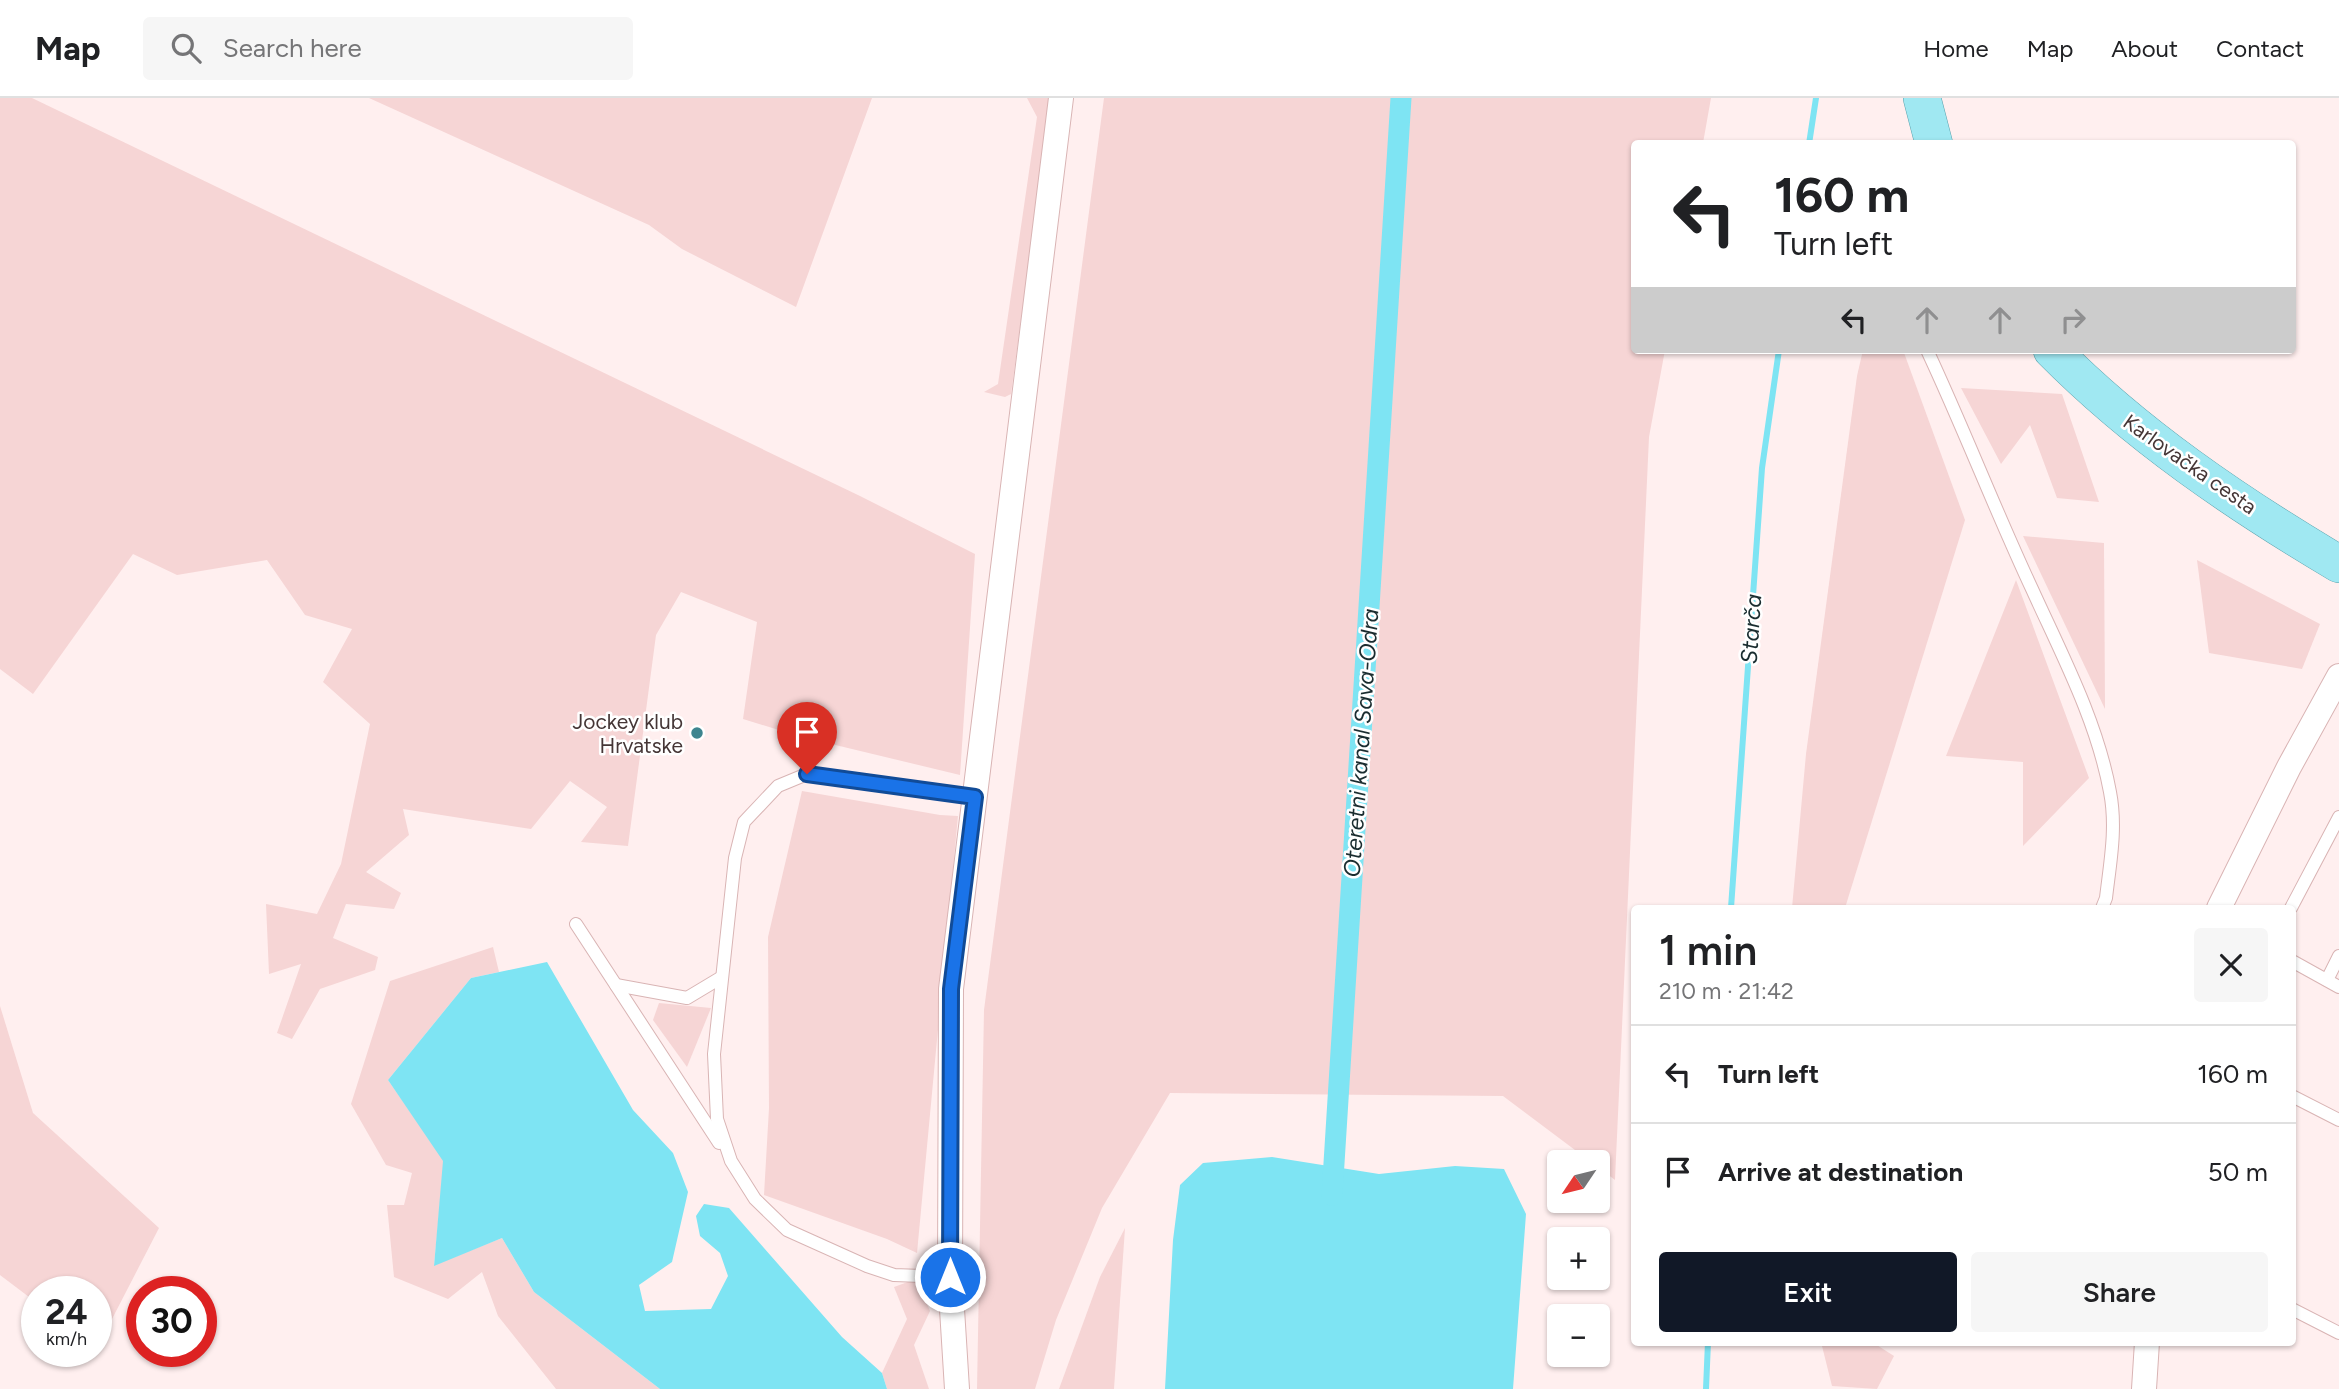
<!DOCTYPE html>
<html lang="en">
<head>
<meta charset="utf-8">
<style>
	body { margin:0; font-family:Figtree,sans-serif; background:#f6f6f6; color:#202124; height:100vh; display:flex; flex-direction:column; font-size:26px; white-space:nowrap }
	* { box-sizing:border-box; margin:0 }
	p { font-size:23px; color:#757577 }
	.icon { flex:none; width:38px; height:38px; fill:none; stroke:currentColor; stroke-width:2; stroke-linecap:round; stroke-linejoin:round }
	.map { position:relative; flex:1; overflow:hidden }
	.sheet { position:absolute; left:1631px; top:807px; width:665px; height:441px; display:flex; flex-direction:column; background:#fff; border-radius:7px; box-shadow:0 2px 5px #0004 }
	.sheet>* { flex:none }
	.hud { position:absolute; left:1631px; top:42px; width:665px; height:214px; border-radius:7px; box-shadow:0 2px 5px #0004; background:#fff; color:#202124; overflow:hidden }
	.needle { width:46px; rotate:235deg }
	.buttons { position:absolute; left:1547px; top:1052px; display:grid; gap:14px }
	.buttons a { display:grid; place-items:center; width:63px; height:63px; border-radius:7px; background:#fff; box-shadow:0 2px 5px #0004; font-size:35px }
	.speed { position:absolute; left:21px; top:1178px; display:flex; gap:14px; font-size:35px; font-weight:700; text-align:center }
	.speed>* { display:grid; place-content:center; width:91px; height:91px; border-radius:50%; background:#fff; box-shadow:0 2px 5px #0004; line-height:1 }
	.speed small { font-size:18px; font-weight:400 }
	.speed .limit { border:10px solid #d22; background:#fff; color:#111 }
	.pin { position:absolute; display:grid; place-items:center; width:60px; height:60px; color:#fff; margin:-72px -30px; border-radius:50% 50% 50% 0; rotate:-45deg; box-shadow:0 0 7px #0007 }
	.pin .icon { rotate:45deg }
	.me { position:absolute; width:77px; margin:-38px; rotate:0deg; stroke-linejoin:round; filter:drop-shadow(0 0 5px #0008) }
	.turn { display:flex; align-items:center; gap:24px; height:147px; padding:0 28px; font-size:32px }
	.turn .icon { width:91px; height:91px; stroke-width:2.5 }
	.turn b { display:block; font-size:49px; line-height:60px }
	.lanes { display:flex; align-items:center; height:66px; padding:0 28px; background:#0003; justify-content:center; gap:35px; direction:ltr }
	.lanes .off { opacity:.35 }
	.round { display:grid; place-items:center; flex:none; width:74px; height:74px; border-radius:7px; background:#f6f6f6 }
	.summary { display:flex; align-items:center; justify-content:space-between; height:119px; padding:0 28px }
	h1 { font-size:42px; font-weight:600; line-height:52px }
	.button { display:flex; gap:14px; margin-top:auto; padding:14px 28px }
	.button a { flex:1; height:80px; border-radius:7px; background:#111827; color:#fff; font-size:28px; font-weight:600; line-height:80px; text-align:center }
	.button a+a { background:#f6f6f6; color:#202124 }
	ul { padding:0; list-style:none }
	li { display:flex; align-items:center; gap:21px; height:98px; padding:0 28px; border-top:2px solid #e0e0e0 }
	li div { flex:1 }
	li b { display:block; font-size:26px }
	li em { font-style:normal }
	header { display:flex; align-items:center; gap:42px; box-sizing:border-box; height:98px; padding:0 35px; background:#fff; border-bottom:2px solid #e0e0e0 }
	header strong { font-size:33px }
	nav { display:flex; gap:38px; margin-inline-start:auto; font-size:24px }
	.search { width:490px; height:63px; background:#f6f6f6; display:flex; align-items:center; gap:18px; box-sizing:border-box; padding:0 24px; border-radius:7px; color:#757577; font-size:26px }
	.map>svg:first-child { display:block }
</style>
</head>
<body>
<header>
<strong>Map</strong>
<div class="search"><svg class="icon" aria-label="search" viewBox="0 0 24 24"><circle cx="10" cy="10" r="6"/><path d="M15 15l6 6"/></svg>Search here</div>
<nav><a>Home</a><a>Map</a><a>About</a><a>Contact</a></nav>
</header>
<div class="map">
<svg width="2339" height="1291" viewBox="0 0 2339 1291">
	<rect width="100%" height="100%" fill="#ffefef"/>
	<g fill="#f6d5d5">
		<path d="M0,0H32L860,398L975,456L960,677L798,638L743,621L757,524L681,494L656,537L628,748L581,744L607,709L570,683L531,731L403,711L409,737L366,774L401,795L394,811L346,806L333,840L378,859L375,872L320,891L292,941L277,935L301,866L269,876L266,806L317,816L341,766L370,626L323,584L352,531L305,517L267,462L177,477L133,456L33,596L0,571Z"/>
		<path d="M369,0H872L796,209L682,151L649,127Z"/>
		<path d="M1027,0H1051L1011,296L1005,299L984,294L998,286L1037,19Z"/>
		<path d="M1104,0H1711L1703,45L1634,46V252H1665L1649,339L1615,1082L1598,1069V1064H1591L1503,998L1170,995L1102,1110L1056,1222L1035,1291H977L984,912Z"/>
		<path d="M1863,252H1903L1965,422L1845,810H1792L1806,656L1857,278Z"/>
		<path d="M1961,290L2062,296L2099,404L2057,400L2030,327L2001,366Z"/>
		<path d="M2023,438L2104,445L2105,611Z"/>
		<path d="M2197,462L2320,526L2302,571L2209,555Z"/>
		<path d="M2016,482L2089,680L2023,748V664L1946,658Z"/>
		<path d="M802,693L940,717L958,718L917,1155L887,1141L764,1097L769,1010L768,839Z"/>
		<path d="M493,849L499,874L471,880L388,982L444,1063L434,1167L502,1140L534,1194L660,1291H556L498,1218L482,1174L448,1201L394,1179L387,1107H404L412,1075L386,1067L351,1006L390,883Z"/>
		<path d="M659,905L711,910L687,969L653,922Z"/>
		<path d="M0,908L33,1015L159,1130L96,1252V1194H37V1205L0,1177Z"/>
		<path d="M1125,1130L1114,1291H1059L1100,1179Z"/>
		<path d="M916,1181L930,1213L914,1247L929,1291H887L882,1275L907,1221L894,1189Z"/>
		<path d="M1821,1244H1872L1894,1258L1877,1291L1832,1288Z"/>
	</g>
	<g fill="#7ee4f3">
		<path d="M547,864L633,1012L673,1055L688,1094L672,1164L639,1187L645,1213L711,1211L728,1178L720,1155L700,1138L696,1118L704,1106L729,1110L842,1239L882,1275L887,1291H660L534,1194L502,1140L434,1168L443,1063L388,982L471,880Z"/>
		<path d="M1272,1059L1379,1076L1455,1068L1504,1071L1526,1116L1513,1291H1165L1173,1142L1180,1087L1203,1065Z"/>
	</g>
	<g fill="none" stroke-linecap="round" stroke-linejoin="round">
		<g stroke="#7ee4f3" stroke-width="6">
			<path d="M1809,46L1816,0"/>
			<path d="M1731,810L1762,370L1779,252"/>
			<path d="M1706,1291L1708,1244"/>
		</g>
		<path stroke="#7ee4f3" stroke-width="21" d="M1332,1097L1401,0"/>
		<defs>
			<g id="service">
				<path d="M1927,252C1964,331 1995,412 2032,491C2062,557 2097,623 2110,694C2117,730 2110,765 2106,800L2102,810"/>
				<path d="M2291,810L2339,719"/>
				<path d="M576,826L719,1045"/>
				<path d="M2292,863L2339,889"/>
				<path d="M2327,882L2339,858"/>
				<path d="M616,887L687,900L722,879"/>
				<path d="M2292,998L2339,1022"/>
				<path d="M950,1179L894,1177L867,1168L787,1132L755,1101L731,1063L717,1021L714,956L735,760L744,724L778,688L807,676L975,699"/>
				<path d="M2292,1211L2339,1235"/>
			</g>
			<g id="minor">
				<path d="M2219,810L2289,669L2339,578"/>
				<path d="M957,1291L950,1179L951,891L1061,0"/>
				<path d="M2144,1291L2147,1244"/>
			</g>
			<g id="primary">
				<path d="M1922,0L1934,46"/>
				<path d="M2052,252C2136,337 2236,405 2339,466"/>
			</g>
		</defs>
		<use href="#service" stroke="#d9b4b4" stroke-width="14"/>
		<use href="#minor" stroke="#d9b4b4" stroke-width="26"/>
		<use href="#primary" stroke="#579faa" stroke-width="38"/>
		<use href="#service" stroke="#fff" stroke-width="12"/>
		<use href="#minor" stroke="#fff" stroke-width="24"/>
		<use href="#primary" stroke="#a0e8f2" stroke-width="37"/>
	</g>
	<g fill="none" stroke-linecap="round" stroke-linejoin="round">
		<defs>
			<path id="route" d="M807,676L975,699L951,891L950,1179"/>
		</defs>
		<use href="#route" stroke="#114b97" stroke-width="18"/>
		<use href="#route" stroke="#1a73e8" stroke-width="12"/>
	</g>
	<circle fill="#3e858f" stroke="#fff" stroke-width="2.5" cx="697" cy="635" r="7"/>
	<g text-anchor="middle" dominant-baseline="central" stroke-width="5" stroke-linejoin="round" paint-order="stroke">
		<g font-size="21" fill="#453636" stroke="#fff">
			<text transform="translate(2190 366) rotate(35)">Karlovačka cesta</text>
		</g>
		<g font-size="21" fill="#453636" stroke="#fff" text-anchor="end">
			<text x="683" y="623">Jockey klub<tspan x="683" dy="24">Hrvatske</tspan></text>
		</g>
		<g font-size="23" font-style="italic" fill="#1a2d30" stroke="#fff">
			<text transform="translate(1751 531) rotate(-86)">Starča</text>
			<text transform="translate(1361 645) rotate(-86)">Oteretni kanal Sava-Odra</text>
		</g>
	</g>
</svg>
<div class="buttons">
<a><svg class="needle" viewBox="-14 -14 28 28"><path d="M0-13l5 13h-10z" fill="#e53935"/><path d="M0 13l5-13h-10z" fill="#757577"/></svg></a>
<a>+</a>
<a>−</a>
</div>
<div class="speed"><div>24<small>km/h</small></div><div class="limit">30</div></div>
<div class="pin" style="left:807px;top:676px;background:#d93025"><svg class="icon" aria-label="arrive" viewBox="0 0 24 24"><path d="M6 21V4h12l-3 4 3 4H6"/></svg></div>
<svg class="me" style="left:950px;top:1179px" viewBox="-20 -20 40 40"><circle r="17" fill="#1a73e8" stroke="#fff" stroke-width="3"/><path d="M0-11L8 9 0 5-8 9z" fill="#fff"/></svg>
<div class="hud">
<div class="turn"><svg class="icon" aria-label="left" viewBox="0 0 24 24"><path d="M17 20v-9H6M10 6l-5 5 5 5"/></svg><div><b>160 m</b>Turn left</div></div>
<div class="lanes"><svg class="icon" aria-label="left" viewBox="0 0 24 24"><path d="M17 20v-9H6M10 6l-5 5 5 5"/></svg><svg class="icon off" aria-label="ahead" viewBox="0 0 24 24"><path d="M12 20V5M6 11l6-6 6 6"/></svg><svg class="icon off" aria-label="ahead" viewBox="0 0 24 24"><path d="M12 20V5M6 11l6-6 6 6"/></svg><svg class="icon off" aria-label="right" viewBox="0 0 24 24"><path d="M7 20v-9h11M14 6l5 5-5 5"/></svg></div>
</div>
<section class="sheet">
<div class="summary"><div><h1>1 min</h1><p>210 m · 21:42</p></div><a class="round"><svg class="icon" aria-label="close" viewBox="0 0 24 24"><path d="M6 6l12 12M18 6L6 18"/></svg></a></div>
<ul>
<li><svg class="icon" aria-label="left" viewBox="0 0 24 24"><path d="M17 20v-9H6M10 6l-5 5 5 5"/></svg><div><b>Turn left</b></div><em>160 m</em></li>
<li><svg class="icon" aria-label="arrive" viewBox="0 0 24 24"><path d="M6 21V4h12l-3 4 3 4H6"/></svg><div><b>Arrive at destination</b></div><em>50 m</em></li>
</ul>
<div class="button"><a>Exit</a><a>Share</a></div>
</section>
</div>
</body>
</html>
